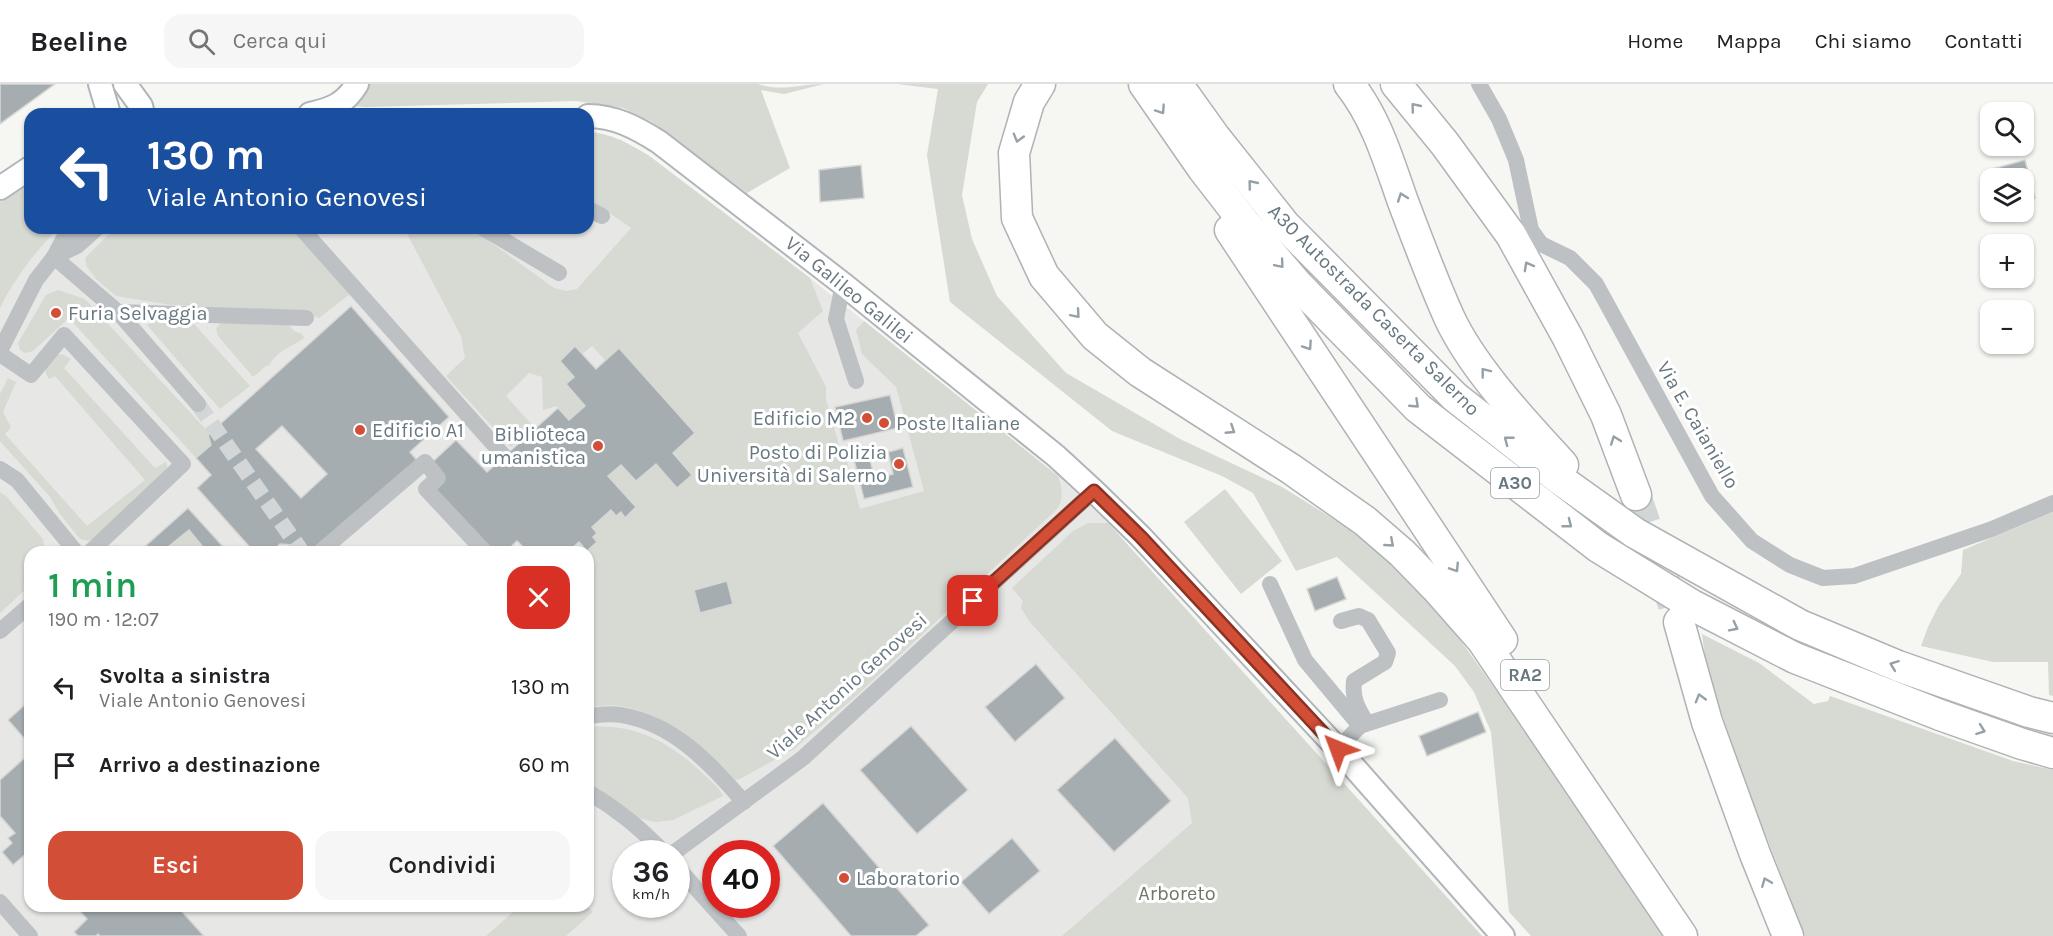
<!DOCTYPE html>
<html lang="it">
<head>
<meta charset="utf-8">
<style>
	body { margin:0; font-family:Karla,sans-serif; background:#f6f6f6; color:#202124; height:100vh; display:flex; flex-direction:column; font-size:22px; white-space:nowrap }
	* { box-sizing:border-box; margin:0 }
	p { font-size:20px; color:#757577 }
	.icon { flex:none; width:33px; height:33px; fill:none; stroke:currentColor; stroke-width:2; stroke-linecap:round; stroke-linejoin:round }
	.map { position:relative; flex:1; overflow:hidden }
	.sheet { position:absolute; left:24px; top:462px; width:570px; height:366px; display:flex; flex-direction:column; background:#fff; border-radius:18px; box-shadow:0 2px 4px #0004 }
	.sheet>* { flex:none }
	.top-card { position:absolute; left:24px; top:24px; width:570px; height:126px; border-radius:18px; box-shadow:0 2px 4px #0004; background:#1a4fa0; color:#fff; overflow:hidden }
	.fabs { position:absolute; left:1980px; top:18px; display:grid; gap:12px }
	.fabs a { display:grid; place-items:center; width:54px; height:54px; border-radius:12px; background:#fff; box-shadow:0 2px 4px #0004; font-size:30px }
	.speed { position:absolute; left:612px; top:756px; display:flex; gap:12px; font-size:30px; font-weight:700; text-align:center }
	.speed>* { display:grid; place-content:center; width:78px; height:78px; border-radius:50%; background:#fff; box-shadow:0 2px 4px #0004; line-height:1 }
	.speed small { font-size:15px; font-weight:400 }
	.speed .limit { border:9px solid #d22; background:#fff; color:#111 }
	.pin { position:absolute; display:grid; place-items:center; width:51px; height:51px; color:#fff; margin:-26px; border-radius:12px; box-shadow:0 3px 9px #0006 }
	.me { position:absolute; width:66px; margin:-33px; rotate:316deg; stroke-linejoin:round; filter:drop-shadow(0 0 4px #0008) }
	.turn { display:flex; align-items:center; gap:21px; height:126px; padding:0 24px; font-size:27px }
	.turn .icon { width:78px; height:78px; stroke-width:2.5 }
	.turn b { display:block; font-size:42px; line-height:51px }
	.round { display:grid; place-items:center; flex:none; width:63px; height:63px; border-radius:18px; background:#f6f6f6 }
	.head { display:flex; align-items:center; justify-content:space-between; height:102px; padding:0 24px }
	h1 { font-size:36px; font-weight:600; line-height:45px; color:#1e9e55 }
	.action { display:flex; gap:12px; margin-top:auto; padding:12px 24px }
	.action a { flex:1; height:69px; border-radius:18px; background:#d34e36; color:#fff; font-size:24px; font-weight:600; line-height:69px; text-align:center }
	.action a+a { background:#f6f6f6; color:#202124 }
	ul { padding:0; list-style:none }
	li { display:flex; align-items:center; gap:18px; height:78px; padding:0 24px }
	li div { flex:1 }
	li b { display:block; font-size:22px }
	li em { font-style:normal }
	header { display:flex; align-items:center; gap:36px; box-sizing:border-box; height:84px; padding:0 30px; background:#fff; border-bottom:2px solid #e0e0e0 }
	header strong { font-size:28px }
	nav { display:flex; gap:33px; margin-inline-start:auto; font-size:21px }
	.search { width:420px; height:54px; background:#f6f6f6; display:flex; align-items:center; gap:15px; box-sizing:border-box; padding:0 21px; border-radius:18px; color:#757577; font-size:22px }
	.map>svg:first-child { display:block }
</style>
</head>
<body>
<header>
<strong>Beeline</strong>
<div class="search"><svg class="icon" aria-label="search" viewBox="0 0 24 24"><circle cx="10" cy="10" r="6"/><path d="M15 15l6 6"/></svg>Cerca qui</div>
<nav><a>Home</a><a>Mappa</a><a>Chi siamo</a><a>Contatti</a></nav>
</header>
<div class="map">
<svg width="2053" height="852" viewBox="0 0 2053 852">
	<rect width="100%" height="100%" fill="#f6f6f3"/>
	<path fill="#e7e7e6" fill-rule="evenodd" d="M588,48L599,49L621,56L648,71L810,194L1058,392L1108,439L1482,852H0V118L30,100V144H588ZM30,468H588V822H30ZM626,770H676V820H626ZM716,770H766V820H716Z"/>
	<g fill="#d6dad3">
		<path d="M364,0H758C780,8 801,0 824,0L784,10L761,6L790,84L747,109L652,38L623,24L576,17L366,23L354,22Z"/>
		<path d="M897,0H988L977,18L962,111L972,155L997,212L1066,289L1180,355L1282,403L1348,444L1397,484L1453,546L1672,852H1531L1509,828L1491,648L1474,608L1455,582L1337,473L1296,487L1253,409L1222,392L1112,347L950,218L927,71L938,5Z"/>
		<path d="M588,48C611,49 629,60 648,71L810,194L823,227L798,249L826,303V315L840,364L843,363L860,425L924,407L896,303L862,270L856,246L864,237L1058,392C1062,404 1064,414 1057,425L855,613L794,665L740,695L735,696C704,663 666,629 620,622C610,620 598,623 588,623V468L569,467L579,458L587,467L597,458L593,453L597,449L592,443L611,426L616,432L621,428L625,433L636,424L608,392L621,381L636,397L656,380L677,404L692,390C656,350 630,301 592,262L582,270L575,263L560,277L574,293L566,301L585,322L569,336L557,322L543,326L542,293L529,289L506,312L533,342L511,363L446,292L465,274L461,252L404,144H471L554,204L566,207L577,205L631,144L598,121L588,117Z"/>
		<path d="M30,100V144H58C34,169 15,194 0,224V118Z"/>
		<path d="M115,144H293L314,166L350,210L319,234L303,228L171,221L116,212L97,196L87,183L85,174Z"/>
		<path d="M58,206L85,215L209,349L208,351L211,361L196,374L69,234L33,267L25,269L20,266L18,259L46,211Z"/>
		<path d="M158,236L189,238L195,241L250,302L220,325L147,241Z"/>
		<path d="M222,238L287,239L294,247L302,250L304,254C292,263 277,266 269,282L267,281L253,293L218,252L216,244Z"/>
		<path d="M62,270L71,275L64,284L155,384L166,378L168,385L96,454L88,457L80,455L60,430L50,413L0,357V310L8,294L16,298L3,328L11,343L5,350L87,442L145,396L55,292L49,295C43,287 46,280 50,272Z"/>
		<path d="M1225,405L1282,477L1241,510L1184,438Z"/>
		<path d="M0,408L6,412L43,455L45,468H30V501L0,529Z"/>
		<path d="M2053,428V612L2049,611L2048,578H1993L1921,562L1928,543L1939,521L1961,490L1963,466Z"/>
		<path d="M1088,439H1108L1482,852H1062L1192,739L1188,714L1029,537L1021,524L1023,517L1012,504L1073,447Z"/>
		<path d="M189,446L207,468H164L163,467Z"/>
		<path d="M114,461L142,465L144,468H103Z"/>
		<path d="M1702,550L1759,579L1814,620L1828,617L1830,612L2013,677L2053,686V852H1805L1747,703L1707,587Z"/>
		<path d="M588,643C645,638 681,667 719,705L723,712L673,736L656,738L638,734L588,701Z"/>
		<path d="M520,822H587L593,828L566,852H486Z"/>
	</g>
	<g fill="#a5adb1" stroke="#d7d7d6" stroke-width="1.5" fill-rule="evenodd">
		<path d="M0,0H55L0,40Z"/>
		<path d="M2025,76L2035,114L2024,118V94H1990V108L1985,87Z"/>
		<path d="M861,81L864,114L820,118L819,86Z"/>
		<path d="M351,222L449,333L410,368L421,381L320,468H311L307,463L301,468H292V461L280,460L272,468H254L197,404L211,391L196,374L211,361L208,351ZM282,342L327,390L301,414L256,365Z"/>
		<path d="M575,262L596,285L619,264L695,349L673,369L692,391L677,404L656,380L636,397L621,381L608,392L636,423L625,434L621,428L616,432L611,426L592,443L597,449L593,453L597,458L587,467L579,458L569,467L570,468H518L523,463L517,457L512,462L510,468H485L426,405L428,382L456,356L487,388L558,324L569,336L585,322L566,300L574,293L560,277Z"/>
		<path d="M890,311L898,344L843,357L835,323Z"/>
		<path d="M903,364L913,403L864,415L854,376L869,372L875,395L893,390L888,368Z"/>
		<path d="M188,424L228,468H207L189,446L163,467L142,465Z"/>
		<path d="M142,465L163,467L164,468H144Z"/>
		<path d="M1337,493L1346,515L1315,527L1307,505Z"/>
		<path d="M727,497L733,520L700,529L694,506Z"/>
		<path d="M1036,580L1065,614L1015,658L985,623Z"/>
		<path d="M30,616V661L8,636Z"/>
		<path d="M1478,628L1486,648L1427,672L1419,652Z"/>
		<path d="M911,642L968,706L917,750L860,686Z"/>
		<path d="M1115,654L1171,717L1114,768L1057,706Z"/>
		<path d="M30,669V772L27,769L13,781L2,768L12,759L8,754L15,749L0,732V696Z"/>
		<path d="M823,719L929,841L916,852H851L773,762Z"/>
		<path d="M1012,754L1040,787L989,830L961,798Z"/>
		<path d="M75,822H177L204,852H100L98,850L96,852H78L74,848L87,835Z"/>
	</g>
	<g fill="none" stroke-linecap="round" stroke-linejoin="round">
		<path stroke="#d2d6d6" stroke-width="16" stroke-dasharray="16 8" stroke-linecap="butt" d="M198,320L302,468"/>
		<path stroke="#d2d6d6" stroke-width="30" stroke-dasharray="30 15" stroke-linecap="butt" d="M1636,411L1673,521"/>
		<defs>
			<g id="secondary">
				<path d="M100,0L109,30"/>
				<path d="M125,0L141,22L143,30"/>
				<path d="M310,30C332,25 345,20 357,0"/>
				<path d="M588,32C615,32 637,44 659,58L843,200L1056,372L1094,407L1141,453L1338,665L1503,852"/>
				<path d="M0,104L30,84"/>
			</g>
			<g id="highway">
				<path d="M1040,0L1029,18L1014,69L1017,134L1044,192L1095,252L1140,288L1291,385L1365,437L1402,469L1438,506L1482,556L1682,852"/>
				<path d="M1144,0L1203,85L1244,138L1297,200L1418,324L1598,463L1692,521L1795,574L1940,631L2022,660L2053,669"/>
				<path d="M1177,0L1215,53L1285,141L1455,313L1558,394L1635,449L1800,541L1898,582L2029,628L2053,634"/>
				<path d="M1349,0C1376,34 1388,75 1402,115C1417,155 1432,195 1449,233C1473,285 1525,339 1563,381"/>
				<path d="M1396,0L1445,60L1511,151L1568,254L1606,331L1636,411"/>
				<path d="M1230,146L1502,556"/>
				<path d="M1679,538L1707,638L1755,770L1788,852"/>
			</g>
		</defs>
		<use href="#secondary" stroke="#b0b5b9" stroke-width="26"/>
		<use href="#highway" stroke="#afb3b6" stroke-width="33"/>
		<g stroke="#bdc1c4" stroke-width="16">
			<path d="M1479,0L1499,35L1516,76L1531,146L1541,160L1570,174L1596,200L1712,412L1752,457L1790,481L1823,494L1854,492L1992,445L2053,419"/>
			<path d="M588,125L602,132"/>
			<path d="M301,144L504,372"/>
			<path d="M483,144L559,189"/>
			<path d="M54,173L118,228L198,320"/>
			<path d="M54,173L77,162L97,144"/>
			<path d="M843,200L836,235L856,297"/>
			<path d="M118,228L306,234"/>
			<path d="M0,267L36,196L54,173L65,152L74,144"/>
			<path d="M0,270L31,291L64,251L183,380L90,468"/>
			<path d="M0,385L17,396L76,468"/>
			<path d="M320,468L425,378L438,394L426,405L485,468"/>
			<path d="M1270,500L1305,576L1360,642L1338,665"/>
			<path d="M1341,537L1359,532L1368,536L1388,569L1385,578L1354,597C1352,613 1357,623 1365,636"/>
			<path d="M0,547L30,521"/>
			<path d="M588,632C598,631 610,629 621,631C675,640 709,679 744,718"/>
			<path d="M1360,642L1440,616"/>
			<path d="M588,708C617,725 642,745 665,770"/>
			<path d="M672,770L803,674L1094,407"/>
			<path d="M676,782L739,852"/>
			<path d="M0,818L30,852"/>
		</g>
		<use href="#secondary" stroke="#fff" stroke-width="22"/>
		<use href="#highway" stroke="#fff" stroke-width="30"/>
	</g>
	<defs><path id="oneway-chevron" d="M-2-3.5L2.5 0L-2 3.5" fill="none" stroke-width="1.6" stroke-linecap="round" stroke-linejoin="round" transform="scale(1.5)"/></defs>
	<g stroke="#95a0a7">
		<use href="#oneway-chevron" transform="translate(1415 23) rotate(-129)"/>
		<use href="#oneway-chevron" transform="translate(1161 26) rotate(56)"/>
		<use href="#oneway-chevron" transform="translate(1018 54) rotate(106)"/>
		<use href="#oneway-chevron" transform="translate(1252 100) rotate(-129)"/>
		<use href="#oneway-chevron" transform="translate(1402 113) rotate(-110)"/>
		<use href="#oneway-chevron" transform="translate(1280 180) rotate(50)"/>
		<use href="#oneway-chevron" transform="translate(1528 182) rotate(-119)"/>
		<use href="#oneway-chevron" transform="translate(1076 230) rotate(49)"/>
		<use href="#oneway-chevron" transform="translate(1308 262) rotate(56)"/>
		<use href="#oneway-chevron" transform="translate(1485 288) rotate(-128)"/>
		<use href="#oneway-chevron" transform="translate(1415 320) rotate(43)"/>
		<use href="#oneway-chevron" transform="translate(1231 346) rotate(33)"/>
		<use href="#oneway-chevron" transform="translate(1508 356) rotate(-142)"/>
		<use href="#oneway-chevron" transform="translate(1615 356) rotate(-110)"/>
		<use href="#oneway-chevron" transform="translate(1568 440) rotate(38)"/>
		<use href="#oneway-chevron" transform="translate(1390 459) rotate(41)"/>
		<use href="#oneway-chevron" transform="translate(1455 484) rotate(57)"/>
		<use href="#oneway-chevron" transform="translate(1734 543) rotate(27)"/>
		<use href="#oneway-chevron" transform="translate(1894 581) rotate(-159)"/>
		<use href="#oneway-chevron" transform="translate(1700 614) rotate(-106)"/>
		<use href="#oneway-chevron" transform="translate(1981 646) rotate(20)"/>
		<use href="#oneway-chevron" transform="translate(1766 798) rotate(-112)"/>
	</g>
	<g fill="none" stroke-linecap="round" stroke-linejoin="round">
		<defs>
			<path id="route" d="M973,517L1094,407L1141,453L1338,665"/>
		</defs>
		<use href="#route" stroke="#893323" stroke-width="15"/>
		<use href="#route" stroke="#d34e36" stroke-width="10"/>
	</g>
	<g fill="#d34e36" stroke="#fff" stroke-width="2">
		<circle cx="56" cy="229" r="6"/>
		<circle cx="867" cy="334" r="6"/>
		<circle cx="884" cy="339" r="6"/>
		<circle cx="360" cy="346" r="6"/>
		<circle cx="598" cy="362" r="6"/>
		<circle cx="899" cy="380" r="6"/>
		<circle cx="844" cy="794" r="6"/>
	</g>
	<g text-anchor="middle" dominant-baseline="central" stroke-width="6" stroke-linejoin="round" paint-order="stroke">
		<g fill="#fff" stroke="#95a0a7" stroke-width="1.5">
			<rect x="1491" y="384" width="48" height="30" rx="4.5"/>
			<rect x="1501" y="576" width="48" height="30" rx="4.5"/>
		</g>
		<g font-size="18" font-weight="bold" fill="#687881">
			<text x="1515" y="399">A30</text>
			<text x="1525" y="591">RA2</text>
		</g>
		<g font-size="20" fill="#687881" stroke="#fff">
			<text transform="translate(849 206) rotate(39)">Via Galileo Galilei</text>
			<text transform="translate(1374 226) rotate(45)">A30 Autostrada Caserta Salerno</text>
			<text transform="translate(1698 341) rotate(60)">Via E. Caianiello</text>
			<text transform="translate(847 602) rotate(-42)">Viale Antonio Genovesi</text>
		</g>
		<g font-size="20" fill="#687881" stroke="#fff" text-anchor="start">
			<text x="68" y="229">Furia Selvaggia</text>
			<text x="855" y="334" text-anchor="end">Edificio M2</text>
			<text x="896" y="339">Poste Italiane</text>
			<text x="372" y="346">Edificio A1</text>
			<text x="586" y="350" text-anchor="end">Biblioteca<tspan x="586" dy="23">umanistica</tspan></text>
			<text x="887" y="368" text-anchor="end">Posto di Polizia<tspan x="887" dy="23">Università di Salerno</tspan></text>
			<text x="856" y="794">Laboratorio</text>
		</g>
		<g font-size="20" fill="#6b7966" stroke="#fff">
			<text x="1177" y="809">Arboreto</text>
		</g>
	</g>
</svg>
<div class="fabs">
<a><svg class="icon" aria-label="search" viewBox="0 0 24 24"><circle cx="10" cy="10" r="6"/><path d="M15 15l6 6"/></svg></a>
<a><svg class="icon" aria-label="layers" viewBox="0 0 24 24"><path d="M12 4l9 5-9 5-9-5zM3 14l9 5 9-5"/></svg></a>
<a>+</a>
<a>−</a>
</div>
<div class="speed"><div>36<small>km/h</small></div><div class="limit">40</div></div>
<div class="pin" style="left:973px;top:517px;background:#d93025"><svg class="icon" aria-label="arrive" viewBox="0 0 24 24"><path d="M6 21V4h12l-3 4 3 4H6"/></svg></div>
<svg class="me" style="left:1338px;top:665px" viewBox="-20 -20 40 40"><path d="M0-17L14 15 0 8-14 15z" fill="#d34e36" stroke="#fff" stroke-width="4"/></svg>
<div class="top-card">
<div class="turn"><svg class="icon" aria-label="left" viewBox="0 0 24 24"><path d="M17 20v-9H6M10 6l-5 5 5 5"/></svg><div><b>130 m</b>Viale Antonio Genovesi</div></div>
</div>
<section class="sheet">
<div class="head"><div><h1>1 min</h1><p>190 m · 12:07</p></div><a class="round" style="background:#d93025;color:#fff"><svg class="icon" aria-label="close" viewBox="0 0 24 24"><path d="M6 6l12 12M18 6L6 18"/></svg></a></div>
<ul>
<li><svg class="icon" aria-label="left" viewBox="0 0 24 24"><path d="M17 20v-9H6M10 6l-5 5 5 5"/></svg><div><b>Svolta a sinistra</b><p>Viale Antonio Genovesi</p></div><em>130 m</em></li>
<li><svg class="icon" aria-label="arrive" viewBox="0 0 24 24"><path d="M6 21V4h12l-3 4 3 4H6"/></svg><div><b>Arrivo a destinazione</b></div><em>60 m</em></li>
</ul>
<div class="action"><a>Esci</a><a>Condividi</a></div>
</section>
</div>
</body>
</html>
